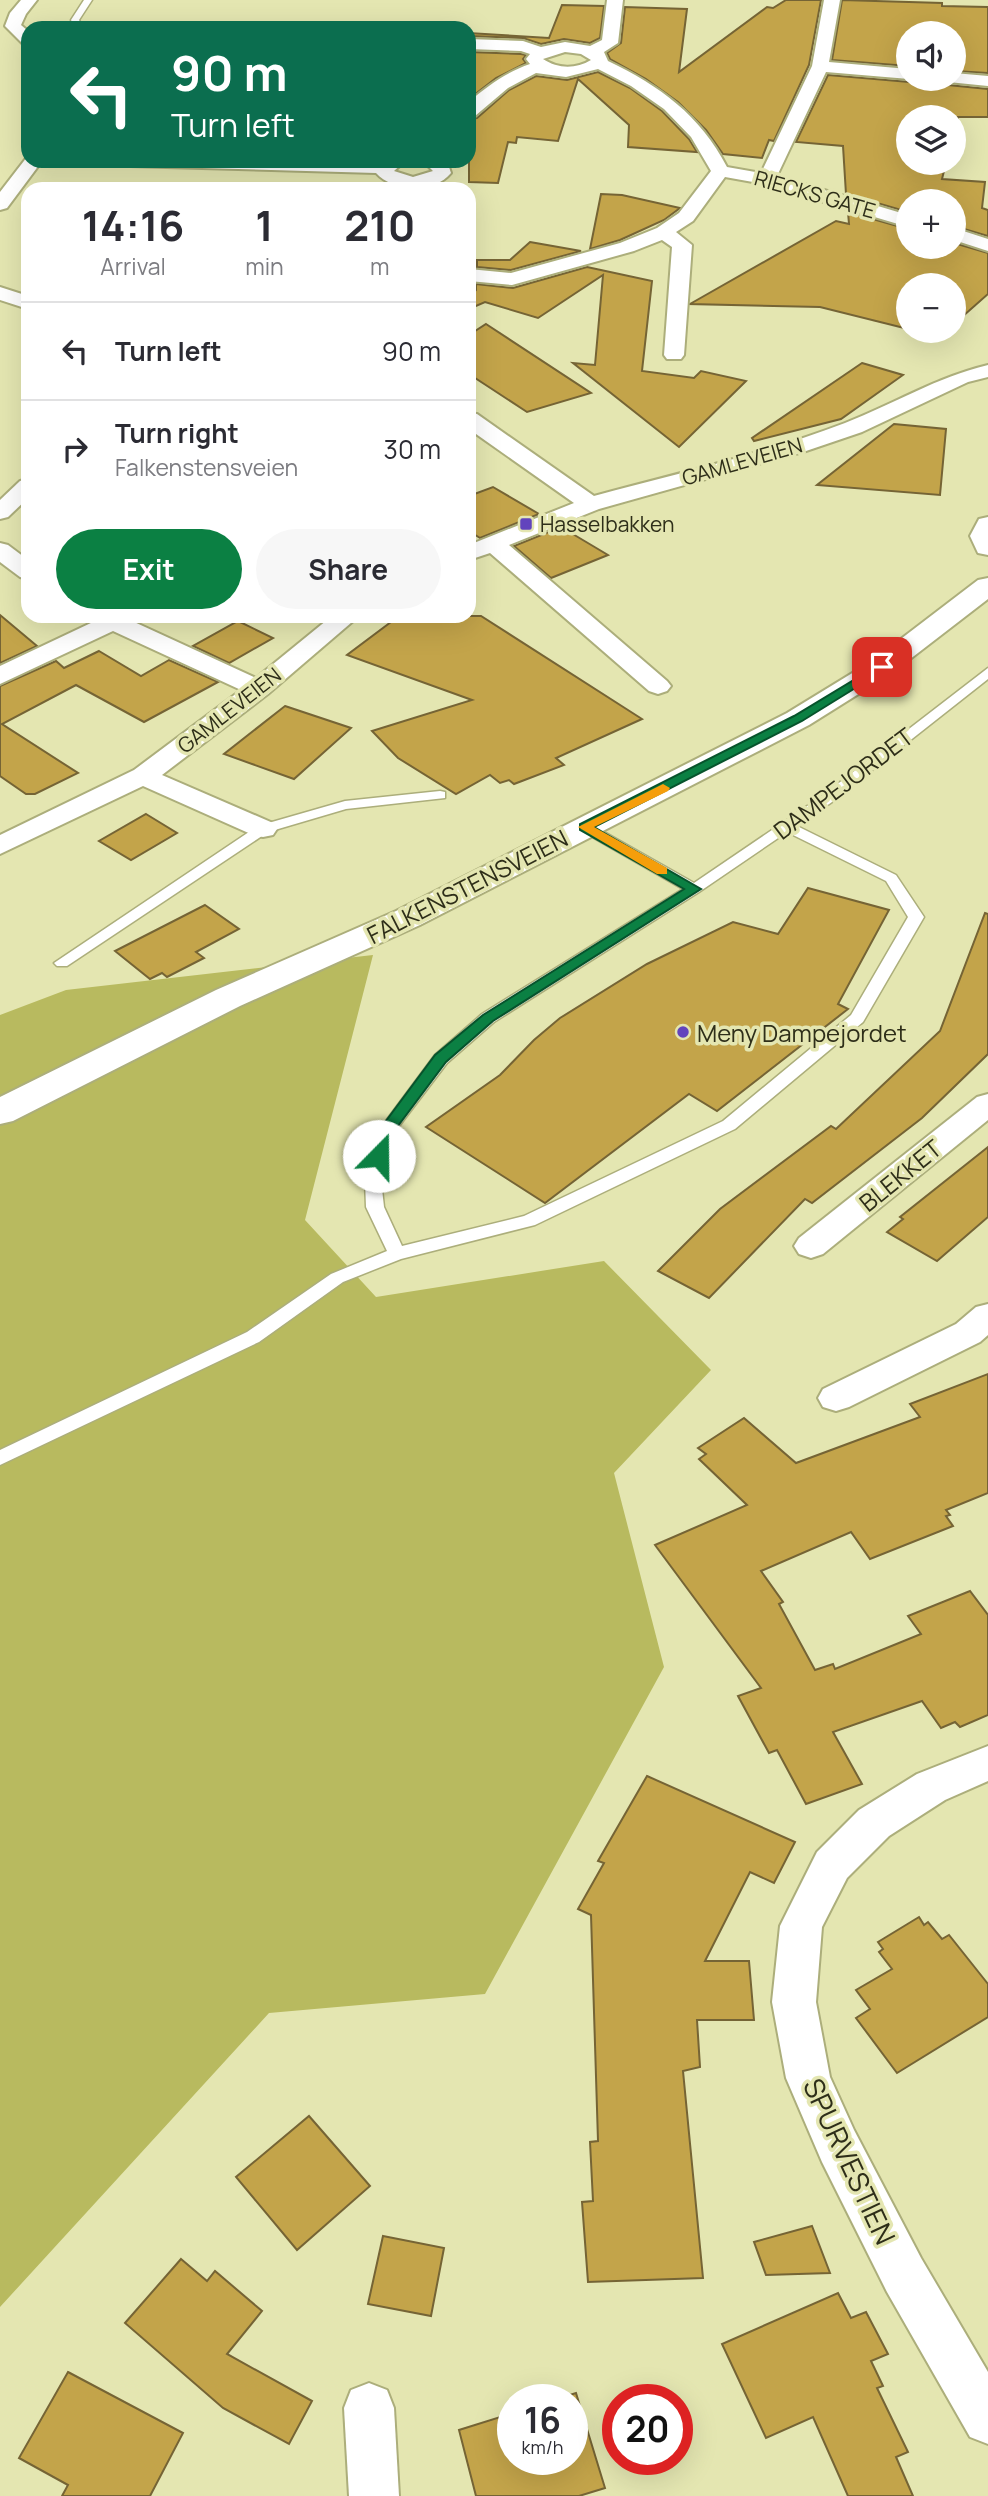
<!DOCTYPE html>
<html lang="en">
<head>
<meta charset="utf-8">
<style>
	body { margin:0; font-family:Manrope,sans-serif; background:#f7f7f7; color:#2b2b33; height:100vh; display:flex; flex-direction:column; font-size:26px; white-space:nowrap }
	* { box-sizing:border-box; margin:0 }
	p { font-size:23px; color:#7c7c81 }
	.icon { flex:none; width:38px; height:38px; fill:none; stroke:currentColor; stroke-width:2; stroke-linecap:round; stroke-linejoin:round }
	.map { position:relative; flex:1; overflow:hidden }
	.sheet { position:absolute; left:21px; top:182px; width:455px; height:441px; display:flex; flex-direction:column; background:#fff; border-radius:21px; box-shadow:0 7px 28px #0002 }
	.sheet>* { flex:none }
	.guide { position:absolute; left:21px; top:21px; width:455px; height:147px; border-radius:21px; box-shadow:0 7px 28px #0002; background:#0b6e4f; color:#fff; overflow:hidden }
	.controls { position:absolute; left:896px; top:21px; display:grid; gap:14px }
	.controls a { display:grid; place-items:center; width:70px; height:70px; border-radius:50%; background:#fff; box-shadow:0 7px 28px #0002; font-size:35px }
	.speed { position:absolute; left:497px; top:2384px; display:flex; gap:14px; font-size:35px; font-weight:700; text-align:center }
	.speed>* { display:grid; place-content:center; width:91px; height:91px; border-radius:50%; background:#fff; box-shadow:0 7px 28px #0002; line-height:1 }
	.speed small { font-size:18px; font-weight:400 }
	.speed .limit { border:10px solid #d22; background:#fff; color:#111 }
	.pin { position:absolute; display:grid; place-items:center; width:60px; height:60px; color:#fff; margin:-30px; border-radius:14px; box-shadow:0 4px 10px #0006 }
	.me { position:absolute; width:77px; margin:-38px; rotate:22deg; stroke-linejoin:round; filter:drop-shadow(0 0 5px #0008) }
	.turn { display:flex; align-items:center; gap:24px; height:147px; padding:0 35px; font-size:32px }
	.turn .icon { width:91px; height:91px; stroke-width:2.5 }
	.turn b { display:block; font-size:49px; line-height:60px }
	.eta { display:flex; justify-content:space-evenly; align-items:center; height:119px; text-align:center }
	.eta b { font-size:42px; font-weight:700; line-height:49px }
	.cta { display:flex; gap:14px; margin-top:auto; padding:14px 35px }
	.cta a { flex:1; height:80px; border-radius:42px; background:#0b8043; color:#fff; font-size:28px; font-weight:700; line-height:80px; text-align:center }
	.cta a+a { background:#f7f7f7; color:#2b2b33 }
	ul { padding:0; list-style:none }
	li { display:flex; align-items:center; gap:21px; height:98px; padding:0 35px; border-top:2px solid #e1e1e2 }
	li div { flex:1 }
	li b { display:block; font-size:26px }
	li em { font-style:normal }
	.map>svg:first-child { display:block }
</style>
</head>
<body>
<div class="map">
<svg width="988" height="2496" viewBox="0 0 988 2496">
	<rect width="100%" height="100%" fill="#e4e6b1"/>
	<path fill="#b8ba5f" d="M373,955L305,1220L376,1297L604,1261L711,1370L614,1473L664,1667L485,1994L269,2013L0,2307V1015L66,990Z"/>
	<g fill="#c3a44a" stroke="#756435" stroke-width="2">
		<path d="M786,0H821L809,65L774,141L769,140L762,158L723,154L706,130L678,102L646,79L610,59L607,53L621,43L625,7L687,9L679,72L767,7L773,8Z"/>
		<path d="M842,0L942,3V6L988,7V73L954,71V33H908V66L832,60Z"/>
		<path d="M562,5L604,6L600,38L590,43L564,39L541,44L523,38L469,36V33L549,38Z"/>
		<path d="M469,52L521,54L526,55L523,59L526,63L496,78L469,99Z"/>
		<path d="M598,72L630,88L662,111L689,139L697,152L628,147L629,125L578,79L558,141L517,137L516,143L508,142L498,183L469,182V119L477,118L509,90L536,76L567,80Z"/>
		<path d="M828,75L909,82L912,79H943L948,85L988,89V117H958L954,135V117H908V163H946L942,179L985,182L982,208L988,210V236L954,226V201H908V212L846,194L843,146L796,142Z"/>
		<path d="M601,194L622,195L680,208L664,220L620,240L590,249Z"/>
		<path d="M848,212L908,229V247H954V243L988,253V294L954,324V285H908V329L820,307L690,304L836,221L849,224Z"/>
		<path d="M530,242L581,251L511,270L477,267V260H510Z"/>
		<path d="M587,267L652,281L642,371L694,378L701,371L746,381L679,447L573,363L595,365L603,275L538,318L485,302L469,309V297L476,290V284L513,288Z"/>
		<path d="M486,324L591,393L527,412L469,374V335Z"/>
		<path d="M862,363L903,375L841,419L754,441L752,438Z"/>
		<path d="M894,424L946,429L940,495L817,485Z"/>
		<path d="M493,487L539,514L480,538L469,531V496Z"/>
		<path d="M561,527L608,555L551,578L514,546Z"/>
		<path d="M0,615L37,646L0,663Z"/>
		<path d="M399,616H481L642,719L556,758L564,765L514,784L509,780L500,783L490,775L456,794L398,758L372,731L472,700L347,655Z"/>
		<path d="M238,621L273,638L229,663L193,646Z"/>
		<path d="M99,651L141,676L169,660L218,682L144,722L76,685L2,724L78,773L35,794H26L0,776V686L56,661L64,668Z"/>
		<path d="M285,706L351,728L294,779L224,754Z"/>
		<path d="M146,814L177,833L131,860L99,841Z"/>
		<path d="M808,888L889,910L838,1004L848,1009L717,1111L689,1094L545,1203L426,1127L500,1075L534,1040L560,1018L647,964L733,922L778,934Z"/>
		<path d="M205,905L239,929L196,952L204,958L167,977L162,973L150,979L115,951Z"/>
		<path d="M985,913L988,914V1054L922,1118L812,1203L805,1199L709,1298L658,1271L720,1209L831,1126L836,1129L940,1031Z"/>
		<path d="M988,1147V1217L937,1261L887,1232L903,1219L900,1217Z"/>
		<path d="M988,1374V1493L946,1510L950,1515L946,1516L953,1526L870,1559L851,1532L761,1571L783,1602L779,1604L815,1670L833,1664L835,1669L921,1634L908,1616L970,1591L988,1615V1715L960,1727L955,1722L941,1728L922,1701L833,1732L862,1784L806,1804L777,1750L769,1753L738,1696L761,1688L655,1545L747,1505L699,1459L706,1454L698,1448L744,1418L796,1463L920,1417L910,1404Z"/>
		<path d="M647,1776L795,1842L774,1883L750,1872L705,1961H749L754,2020H697L700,2067L683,2071L703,2278L588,2282L582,2202L593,2201L590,2142L598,2141L591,1915L578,1909L604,1863L598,1861Z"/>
		<path d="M919,1917L924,1925L928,1922L942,1939L949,1935L988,1984V2017L897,2073L856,2018L870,2009L856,1990L892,1969L879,1952L883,1949L878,1942Z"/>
		<path d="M309,2116L370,2186L297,2250L236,2177Z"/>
		<path d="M812,2226L830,2273L766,2275L754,2242Z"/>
		<path d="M383,2236L444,2248L431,2316L368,2304Z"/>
		<path d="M181,2259L207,2281L215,2271L262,2311L227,2354L312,2401L289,2444L223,2408L125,2323Z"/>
		<path d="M838,2293L851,2318L866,2312L888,2354L871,2361L883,2386L877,2388L908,2452L896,2457L913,2496H848L813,2417L766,2438L722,2344Z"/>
		<path d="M68,2372L183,2433L150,2496H62L68,2485L19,2458Z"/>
		<path d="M576,2393L605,2488L579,2496H476L459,2430L513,2413V2459H572V2399H557Z"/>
	</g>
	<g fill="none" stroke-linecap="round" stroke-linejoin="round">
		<defs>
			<g id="service">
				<path d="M84,0H92L79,20L83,28H75L71,20Z"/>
				<path d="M988,668V679L832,802L797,826L896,875L924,917L863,1022L735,1129L535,1225L401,1259L343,1282L259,1342L0,1465V1450L247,1332L331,1274L387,1251L366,1207L365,1180L377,1133L435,1055L482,1014L683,889L580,830L578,827L580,824H590L694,883L822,796ZM787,832L886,881L908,917L851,1015L723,1121L524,1216L402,1246L384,1207L381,1180L393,1134L447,1063L494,1022L699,892Z"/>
				<path d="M440,791L445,792V798L346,809L268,832L67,966H57L54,963L258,826L345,801Z"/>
			</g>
			<g id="minor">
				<path d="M21,0H37L26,14L21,25L28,31V45L22,43L5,26L10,13Z"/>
				<path d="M607,0H623L618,43L604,52L608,61C660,86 700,115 727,167L761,173L812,66L824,0H840L829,62L908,69L909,79L826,72L777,176L908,215V227L764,184L725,177L693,221L676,232L692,245L684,355L681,359H667L664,355L672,247L662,240L634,251L512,285L469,281V269L511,273L620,243L657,228L679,213L711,171L691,137L664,109L631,86L598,69L566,77L536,73L508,88L475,116L469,117V102C487,86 507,72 530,64L526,59L530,54L521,51L469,49V39L523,41L541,47L565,42L590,46L602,40ZM565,52L581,54L591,60C576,69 558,69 543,59Z"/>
				<path d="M954,73L988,76V86L948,82L946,79H954Z"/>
				<path d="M27,157L28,161H42L7,208L0,210V192Z"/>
				<path d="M121,161H405L394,171L413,177L433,171L423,161H447L451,173C434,194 393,192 376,173L130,166Z"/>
				<path d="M954,228L988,239V251L954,240Z"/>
				<path d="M0,287L28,296V309L0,300Z"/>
				<path d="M988,365V377L968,382L862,432L806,451L599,509L509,545L667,681L671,686L667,691L658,694L649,691L490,553L469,560V545L574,503L469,429V413L477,414L594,496C678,473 764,454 845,423C894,404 937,377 988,365Z"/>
				<path d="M28,479V498L8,517L0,519V500L20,481Z"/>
				<path d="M0,543L8,545L28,560V579L20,577L0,562Z"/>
				<path d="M89,616H136L132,621L256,678L332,616H359L268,694L162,775L273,823L277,829L273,835L263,837L253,835L143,786L0,854V835L134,770L241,690L113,631L0,684V666L93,622Z"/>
				<path d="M988,1094V1120L823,1254L811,1258L799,1254L794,1246L799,1238L977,1097Z"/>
				<path d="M988,1304V1335L980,1342L849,1407L836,1411L823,1407L818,1398L823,1389L956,1324L976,1307Z"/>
				<path d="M988,1746V1781L945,1800L889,1836L847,1878L822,1927L816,2002L830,2077L854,2130L921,2258L988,2372V2444L970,2437L887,2292L822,2162L786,2078L772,2002L780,1926L817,1852L859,1810L917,1774Z"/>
				<path d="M369,2383L387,2390L394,2408L399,2496H349L344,2408L351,2390Z"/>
			</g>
			<g id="primary">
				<path d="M988,517V555L978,553L970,536L979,519Z"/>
				<path d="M988,578V599L892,673L809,725L420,925L240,1006L13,1121L0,1124V1097L216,990L396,911L787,713L872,661L978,580Z"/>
			</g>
		</defs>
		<use href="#service" stroke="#acae7b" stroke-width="3"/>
		<use href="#minor" stroke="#acae7b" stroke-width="4"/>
		<use href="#primary" stroke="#acae7b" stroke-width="4"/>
		<use href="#service" fill="#fff" fill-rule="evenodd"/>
		<use href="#minor" fill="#fff" fill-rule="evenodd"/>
		<use href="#primary" fill="#fff" fill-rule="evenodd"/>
	</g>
	<path fill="#0b8043" stroke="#07532c" stroke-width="2" d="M882,663L888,667L886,669L802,721L594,827L701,889L493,1021L446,1062L392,1134L384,1160H373L371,1156L380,1129L435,1055L483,1015L684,889L580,830V824L794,716Z"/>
	<path fill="#f59e0b" d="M663,784L670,788L668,791L594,827L667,868V874H657L578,827Z"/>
	<g fill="#6244bd" stroke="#e4e6b1" stroke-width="2.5">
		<rect x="519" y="517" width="14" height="14" rx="3.5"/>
		<circle cx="683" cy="1032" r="7"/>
	</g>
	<g text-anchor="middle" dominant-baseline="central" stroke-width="7" stroke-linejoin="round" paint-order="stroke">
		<g font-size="21" fill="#2e2e19" stroke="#e4e6b1">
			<text transform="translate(815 194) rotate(16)">RIECKS GATE</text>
			<text transform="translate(742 461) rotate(-16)">GAMLEVEIEN</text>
			<text transform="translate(229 710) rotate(-38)">GAMLEVEIEN</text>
		</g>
		<g font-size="21" fill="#2e2e19" stroke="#e4e6b1" text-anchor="start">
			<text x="540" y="524">Hasselbakken</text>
		</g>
		<g font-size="24" fill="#2e2e19" stroke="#e4e6b1">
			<text transform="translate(843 783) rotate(-37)">DAMPEJORDET</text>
			<text transform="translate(467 886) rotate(-27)">FALKENSTENSVEIEN</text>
			<text transform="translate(900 1175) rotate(-39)">BLEKKET</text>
		</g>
		<g font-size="24" fill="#2e2e19" stroke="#e4e6b1" text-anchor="start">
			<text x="697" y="1032">Meny Dampejordet</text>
		</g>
		<g font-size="28" fill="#2e2e19" stroke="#e4e6b1">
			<text transform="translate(850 2161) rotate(65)">SPURVESTIEN</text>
		</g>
	</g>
</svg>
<div class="controls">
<a><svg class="icon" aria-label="sound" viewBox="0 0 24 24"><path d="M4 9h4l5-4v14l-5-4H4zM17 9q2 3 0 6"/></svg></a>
<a><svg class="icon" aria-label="layers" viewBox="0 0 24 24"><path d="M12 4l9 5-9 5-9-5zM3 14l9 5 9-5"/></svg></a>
<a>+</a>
<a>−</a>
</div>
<div class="speed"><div>16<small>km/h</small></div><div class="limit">20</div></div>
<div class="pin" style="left:882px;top:667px;background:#d93025"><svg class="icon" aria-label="arrive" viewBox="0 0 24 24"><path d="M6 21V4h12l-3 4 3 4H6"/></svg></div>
<svg class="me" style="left:379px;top:1156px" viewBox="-20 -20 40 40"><circle r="19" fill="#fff"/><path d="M0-13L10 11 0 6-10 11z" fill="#0b8043"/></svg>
<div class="guide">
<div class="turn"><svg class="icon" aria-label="left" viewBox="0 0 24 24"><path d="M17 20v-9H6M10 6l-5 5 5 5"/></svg><div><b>90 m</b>Turn left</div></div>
</div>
<section class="sheet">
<div class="eta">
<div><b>14:16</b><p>Arrival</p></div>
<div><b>1</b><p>min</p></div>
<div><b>210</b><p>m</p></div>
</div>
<ul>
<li><svg class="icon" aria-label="left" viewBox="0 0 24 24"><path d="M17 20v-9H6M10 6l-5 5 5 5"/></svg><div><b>Turn left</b></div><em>90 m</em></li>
<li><svg class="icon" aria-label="right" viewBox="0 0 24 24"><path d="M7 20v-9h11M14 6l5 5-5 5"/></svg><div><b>Turn right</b><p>Falkenstensveien</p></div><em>30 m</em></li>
</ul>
<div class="cta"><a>Exit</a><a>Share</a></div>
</section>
</div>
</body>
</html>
